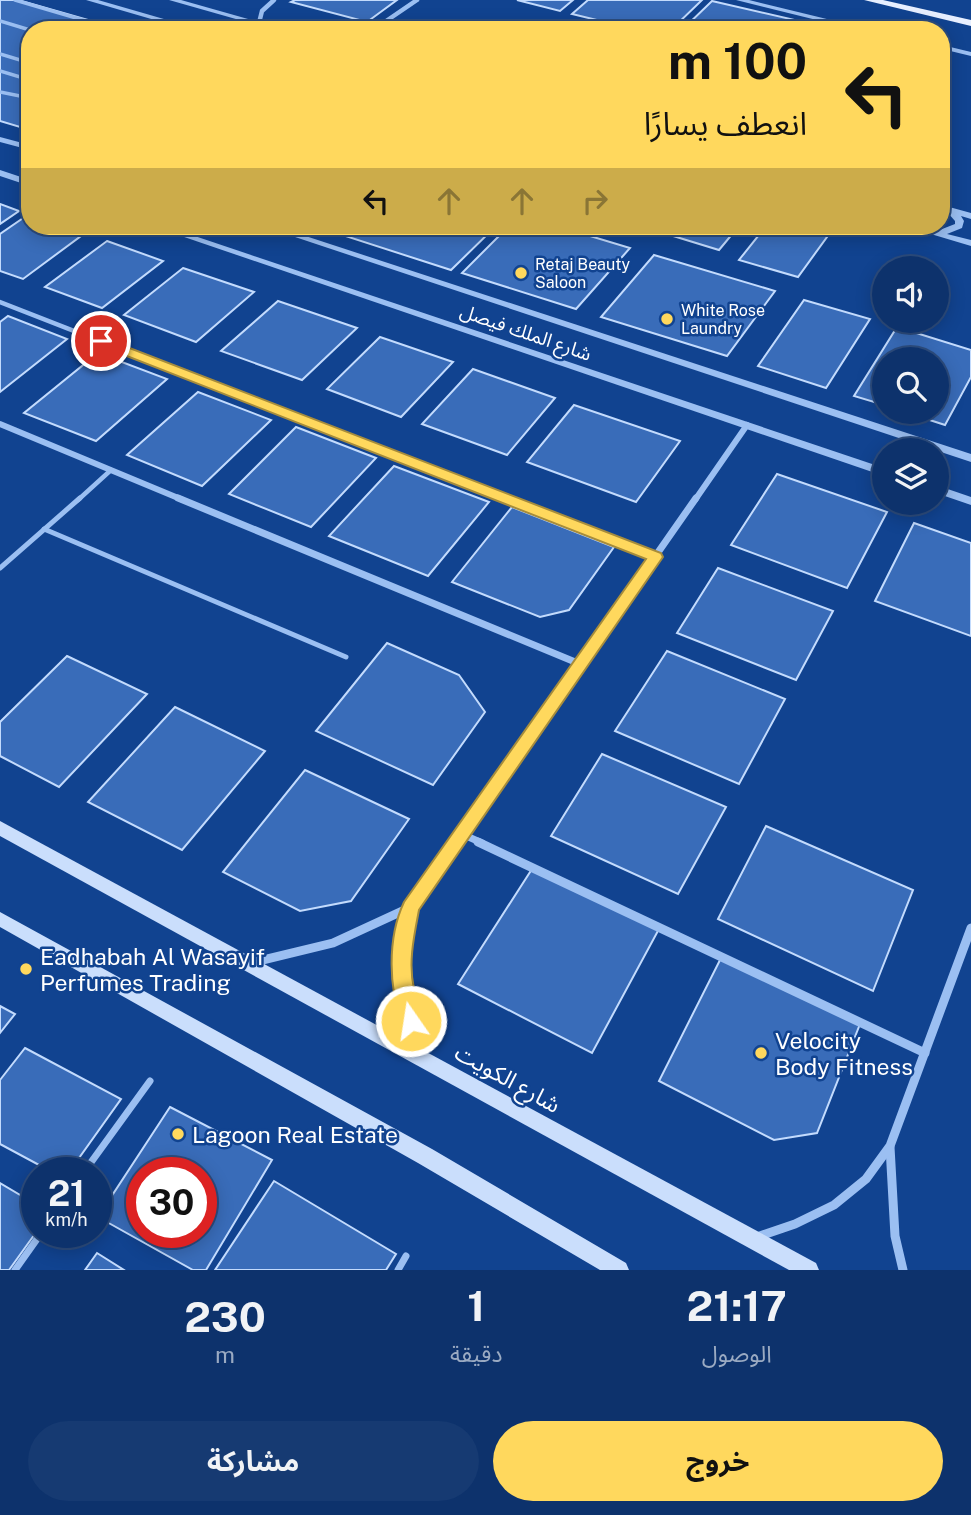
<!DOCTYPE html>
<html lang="ar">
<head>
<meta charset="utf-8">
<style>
	body { margin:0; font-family:"Public Sans","Noto Sans Arabic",sans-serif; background:#163a72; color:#f1f3f6; direction:rtl; height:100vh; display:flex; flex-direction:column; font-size:26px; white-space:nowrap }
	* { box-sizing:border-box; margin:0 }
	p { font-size:23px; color:#9aaac2 }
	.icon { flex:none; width:38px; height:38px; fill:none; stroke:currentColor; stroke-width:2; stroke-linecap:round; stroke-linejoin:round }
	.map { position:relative; height:1270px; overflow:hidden; direction:ltr }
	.details { display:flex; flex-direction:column; background:#0d326c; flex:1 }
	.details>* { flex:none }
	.top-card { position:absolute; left:21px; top:21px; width:929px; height:214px; border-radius:28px; box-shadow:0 4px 18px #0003,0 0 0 2px #2d4d7f; direction:rtl; background:#ffd85d; color:#111; overflow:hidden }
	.tools { position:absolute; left:872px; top:256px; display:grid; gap:14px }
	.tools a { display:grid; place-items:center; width:77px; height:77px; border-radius:50%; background:#0d326c; box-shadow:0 4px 18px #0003,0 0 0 2px #2d4d7f; font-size:35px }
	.speed { position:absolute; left:21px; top:1157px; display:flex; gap:14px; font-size:35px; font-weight:700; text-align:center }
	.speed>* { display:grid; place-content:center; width:91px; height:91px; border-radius:50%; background:#0d326c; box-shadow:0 4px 18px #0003,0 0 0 2px #2d4d7f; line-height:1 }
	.speed small { font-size:18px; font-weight:400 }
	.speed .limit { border:10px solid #d22; background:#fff; color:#111 }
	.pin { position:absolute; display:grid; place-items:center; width:60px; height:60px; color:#fff; margin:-30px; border:4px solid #fff; border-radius:50%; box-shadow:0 2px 7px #0007 }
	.me { position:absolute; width:77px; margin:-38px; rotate:347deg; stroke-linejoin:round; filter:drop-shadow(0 0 5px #0008) }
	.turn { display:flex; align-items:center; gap:24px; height:147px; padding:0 28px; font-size:32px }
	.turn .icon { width:91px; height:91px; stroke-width:2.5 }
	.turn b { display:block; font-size:49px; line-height:60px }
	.lanes { display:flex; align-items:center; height:66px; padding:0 28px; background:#0003; justify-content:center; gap:35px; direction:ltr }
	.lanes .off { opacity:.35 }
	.eta { display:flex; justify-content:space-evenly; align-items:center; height:119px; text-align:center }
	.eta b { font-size:42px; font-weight:700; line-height:49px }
	.button { display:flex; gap:14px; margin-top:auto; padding:14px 28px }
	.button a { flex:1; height:80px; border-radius:42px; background:#ffd85d; color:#111; font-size:28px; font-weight:700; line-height:80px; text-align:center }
	.button a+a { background:#163a72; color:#f1f3f6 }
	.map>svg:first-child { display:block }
</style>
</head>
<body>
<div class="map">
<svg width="971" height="1270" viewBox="0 0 971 1270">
	<rect width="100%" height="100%" fill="#114390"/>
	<g fill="#396cb9" stroke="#c3dbfd" stroke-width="2" fill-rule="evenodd">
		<path d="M0,0H18L123,30H30V130L0,121Z"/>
		<path d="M295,0H397L367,22L291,2Z"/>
		<path d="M517,0H573L560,11Z"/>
		<path d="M588,0H702L671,30H638L572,14Z"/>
		<path d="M712,1L808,23L802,30H682Z"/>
		<path d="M0,204L19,211L0,224Z"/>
		<path d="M29,214L30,226H63L85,233L23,279L0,271V234Z"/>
		<path d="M345,226H496L451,270L336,233Z"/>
		<path d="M509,226H557L630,248L576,309L462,273Z"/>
		<path d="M665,226H739L719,250L660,232Z"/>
		<path d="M766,226H835L798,277L739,260Z"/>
		<path d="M107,241L163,261L102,308L45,287Z"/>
		<path d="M654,255L775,291L727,356L601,317Z"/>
		<path d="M183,268L254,292L196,342L124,315Z"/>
		<path d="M804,300L870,319L826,388L758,366Z"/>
		<path d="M278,301L357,328L302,380L221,351Z"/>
		<path d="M8,316L67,339L0,392V322Z"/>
		<path d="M897,327L971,350V377L945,425L902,411H936V359H884V405L854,396Z"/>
		<path d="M380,337L453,362L401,417L327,389Z"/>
		<path d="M98,353L167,379L96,441L24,413Z"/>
		<path d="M473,369L555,398L507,455L422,424Z"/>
		<path d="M198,392L271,420L202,486L127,455Z"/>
		<path d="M574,405L680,441L636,502L527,462Z"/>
		<path d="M296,427L376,458L311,527L229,494Z"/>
		<path d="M394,466L489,502L428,576L329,536Z"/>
		<path d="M777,474L887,512L847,588L731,545Z"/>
		<path d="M512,507L614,547L569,610L540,617L452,582Z"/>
		<path d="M914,523L971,543V636L875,601Z"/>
		<path d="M718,568L833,611L796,680L677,633Z"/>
		<path d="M387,643L459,675L485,712L433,785L316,731Z"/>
		<path d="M667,651L785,699L739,784L615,731Z"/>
		<path d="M67,656L147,694L59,787L0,756V722Z"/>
		<path d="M175,707L265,751L182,850L88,802Z"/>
		<path d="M602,754L726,807L678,894L551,836Z"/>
		<path d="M305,770L409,819L351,901L300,911L223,872Z"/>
		<path d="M766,826L913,890L873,991L718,919Z"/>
		<path d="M532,869L659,929L592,1053L458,984Z"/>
		<path d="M721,958L860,1024L817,1133L774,1140L659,1081Z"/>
		<path d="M0,1006L15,1014L0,1033Z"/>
		<path d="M25,1048L121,1099L69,1172H52L0,1144V1080Z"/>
		<path d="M170,1107L272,1160L206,1270H193L98,1217ZM142,1172H201V1232H142Z"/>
		<path d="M274,1181L396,1254L386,1270H215Z"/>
		<path d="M0,1183L37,1205V1231L9,1270H0Z"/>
		<path d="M97,1253L124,1270H85Z"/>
	</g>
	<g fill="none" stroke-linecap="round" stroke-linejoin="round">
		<g stroke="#9bbff2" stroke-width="3.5">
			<path d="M15,0L117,30"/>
			<path d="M0,21L30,30"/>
			<path d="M0,54L30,63"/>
			<path d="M0,71L30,80"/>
			<path d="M0,92L30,98"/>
		</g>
		<g stroke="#9bbff2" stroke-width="4.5">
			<path d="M0,302L507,500"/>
			<path d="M78,500L111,470"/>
		</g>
		<g stroke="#9bbff2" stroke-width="5">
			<path d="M503,498L655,557"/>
			<path d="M44,529L346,657"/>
			<path d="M0,568L80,498"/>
		</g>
		<g stroke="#9bbff2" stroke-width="7">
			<path d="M84,1172L150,1081"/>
			<path d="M15,1270L42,1232"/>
			<path d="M398,1270L406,1256"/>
		</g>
		<g stroke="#9bbff2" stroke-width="4.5">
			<path d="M259,23L262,11L274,0"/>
			<path d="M373,30L417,0"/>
		</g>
		<g stroke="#9bbff2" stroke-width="6">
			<path d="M0,424L183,500"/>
			<path d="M695,500L747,425"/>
		</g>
		<g stroke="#9bbff2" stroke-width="7">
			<path d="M178,498L580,664"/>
			<path d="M462,834L482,843"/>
			<path d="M455,843L696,498"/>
		</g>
		<g stroke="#9bbff2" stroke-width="9">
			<path d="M478,842L925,1053"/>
			<path d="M250,963L333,943L411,907"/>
			<path d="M424,1057C408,1011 393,957 411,908C418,888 444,860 457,842"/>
			<path d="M890,1147L895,1236L903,1270"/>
			<path d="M757,1237L795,1224L834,1205L866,1179L890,1146L971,928"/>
		</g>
		<g fill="#9bbff2" fill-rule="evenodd">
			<path d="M86,0H98L202,30H189Z"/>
			<path d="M169,0H181L287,30H274Z"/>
			<path d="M736,0H749L872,30H857Z"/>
			<path d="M942,45L971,52V56L942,49Z"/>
			<path d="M0,137L30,145V150L0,142Z"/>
			<path d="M0,170L30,180V186L0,176Z"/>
			<path d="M942,205L971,213V219L961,216L964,221L962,228L947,234L971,240V246L904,226H918L937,231L955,224V221L948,213L942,211Z"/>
			<path d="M152,226H165L884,468V476Z"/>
			<path d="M262,226H275L971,454V462Z"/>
			<path d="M936,485L971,497V505L936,493Z"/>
		</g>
		<g fill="#cadefc" fill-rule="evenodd">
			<path d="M0,821L816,1263L819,1270H789L0,836Z"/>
			<path d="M0,912L432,1149L626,1263L629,1270H600L418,1163L0,927Z"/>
		</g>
		<path fill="#e7efff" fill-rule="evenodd" d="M864,0H883L971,20V26Z"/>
	</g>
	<path fill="#ffd85d" stroke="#a68c3c" stroke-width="2" d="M101,337L661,553L663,557L419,910C414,936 408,963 414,989C416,1001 423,1016 418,1027L411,1030L404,1027C388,991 387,938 404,902L646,559L96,344V338Z"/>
	<g fill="#ffd85d" stroke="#114390" stroke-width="2.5">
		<circle cx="521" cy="273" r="7"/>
		<circle cx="667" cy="319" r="7"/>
		<circle cx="26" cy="969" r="7"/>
		<circle cx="761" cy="1053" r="7"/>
		<circle cx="178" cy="1134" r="7"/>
	</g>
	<g text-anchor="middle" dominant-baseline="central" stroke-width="5" stroke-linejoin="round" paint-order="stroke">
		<g font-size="16" fill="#fff" stroke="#114390" text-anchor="start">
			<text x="535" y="264">Retaj Beauty<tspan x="535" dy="18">Saloon</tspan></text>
			<text x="681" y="310">White Rose<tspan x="681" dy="18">Laundry</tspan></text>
		</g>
		<g font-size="19" fill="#fff" stroke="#114390">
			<text transform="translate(526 332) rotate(19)">شارع الملك فيصل</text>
		</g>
		<g font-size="23" fill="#fff" stroke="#114390" text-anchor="start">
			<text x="40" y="956">Eadhabah Al Wasayif<tspan x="40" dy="26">Perfumes Trading</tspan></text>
			<text x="775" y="1040">Velocity<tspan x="775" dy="26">Body Fitness</tspan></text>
			<text x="192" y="1134">Lagoon Real Estate</text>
		</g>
		<g font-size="23" fill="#fff" stroke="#114390">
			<text transform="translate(508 1078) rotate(29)">شارع الكويت</text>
		</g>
	</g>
</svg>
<div class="tools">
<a><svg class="icon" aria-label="sound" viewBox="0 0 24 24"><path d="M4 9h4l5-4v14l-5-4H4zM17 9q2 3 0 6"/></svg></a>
<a><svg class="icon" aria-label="search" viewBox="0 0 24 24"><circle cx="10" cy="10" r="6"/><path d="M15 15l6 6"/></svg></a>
<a><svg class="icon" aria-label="layers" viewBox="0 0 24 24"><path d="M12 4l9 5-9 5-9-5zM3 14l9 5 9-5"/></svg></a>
</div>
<div class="speed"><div>21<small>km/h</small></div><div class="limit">30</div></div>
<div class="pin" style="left:101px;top:341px;background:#d93025"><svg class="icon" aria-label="arrive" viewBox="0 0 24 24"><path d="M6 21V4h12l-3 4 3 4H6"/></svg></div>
<svg class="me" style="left:411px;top:1021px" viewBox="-20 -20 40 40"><circle r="17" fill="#ffd85d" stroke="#fff" stroke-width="3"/><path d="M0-11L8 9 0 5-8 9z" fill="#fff"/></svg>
<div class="top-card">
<div class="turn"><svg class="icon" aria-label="left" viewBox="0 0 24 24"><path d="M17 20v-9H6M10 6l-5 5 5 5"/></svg><div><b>100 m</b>انعطف يسارًا</div></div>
<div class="lanes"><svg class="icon" aria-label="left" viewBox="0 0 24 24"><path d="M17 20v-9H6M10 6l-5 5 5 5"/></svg><svg class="icon off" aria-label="ahead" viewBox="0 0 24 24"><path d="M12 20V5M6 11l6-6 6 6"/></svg><svg class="icon off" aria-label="ahead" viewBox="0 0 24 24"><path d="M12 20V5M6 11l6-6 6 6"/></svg><svg class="icon off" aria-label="right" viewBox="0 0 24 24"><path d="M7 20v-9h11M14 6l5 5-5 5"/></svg></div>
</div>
</div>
<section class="details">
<div class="eta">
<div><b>21:17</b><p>الوصول</p></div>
<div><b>1</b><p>دقيقة</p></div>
<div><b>230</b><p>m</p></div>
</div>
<div class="button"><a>خروج</a><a>مشاركة</a></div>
</section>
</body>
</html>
